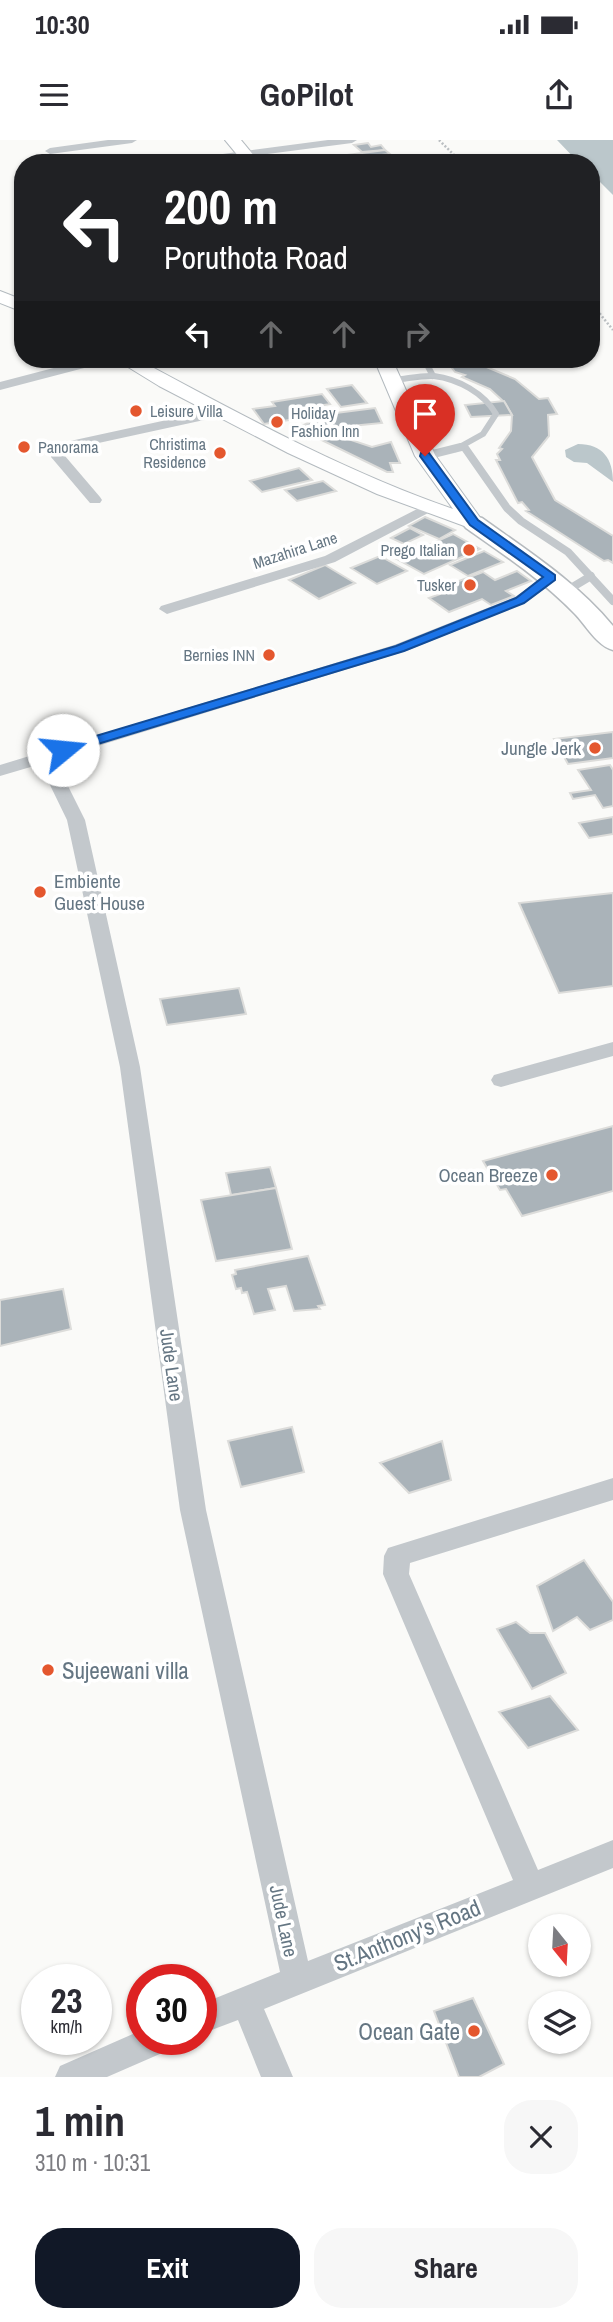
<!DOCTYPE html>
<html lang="en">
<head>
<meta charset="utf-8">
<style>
	body { margin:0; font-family:"Archivo Narrow",sans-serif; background:#f7f7f7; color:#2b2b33; height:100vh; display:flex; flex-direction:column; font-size:26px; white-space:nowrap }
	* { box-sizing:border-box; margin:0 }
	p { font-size:23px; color:#7c7c81 }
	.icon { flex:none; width:38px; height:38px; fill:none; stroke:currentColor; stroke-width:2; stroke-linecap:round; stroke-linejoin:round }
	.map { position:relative; height:1937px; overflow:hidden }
	.panel { display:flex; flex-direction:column; background:#fff; flex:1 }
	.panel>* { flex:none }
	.banner { position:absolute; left:14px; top:14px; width:586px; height:214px; border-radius:28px; box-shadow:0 2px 5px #0004; background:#202124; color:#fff; overflow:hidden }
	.needle { width:46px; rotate:162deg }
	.fabs { position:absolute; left:528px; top:1774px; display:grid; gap:14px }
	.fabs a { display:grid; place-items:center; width:63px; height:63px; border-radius:50%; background:#fff; box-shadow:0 2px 5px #0004; font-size:35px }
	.speed { position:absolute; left:21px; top:1824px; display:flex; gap:14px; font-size:35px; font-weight:700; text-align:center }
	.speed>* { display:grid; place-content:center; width:91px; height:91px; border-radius:50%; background:#fff; box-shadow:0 2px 5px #0004; line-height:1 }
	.speed small { font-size:18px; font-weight:400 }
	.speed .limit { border:10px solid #d22; background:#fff; color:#111 }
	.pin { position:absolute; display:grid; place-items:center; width:60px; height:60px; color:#fff; margin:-72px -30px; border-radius:50% 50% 50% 0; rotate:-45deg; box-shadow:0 0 7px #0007 }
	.pin .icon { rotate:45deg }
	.me { position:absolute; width:77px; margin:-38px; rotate:73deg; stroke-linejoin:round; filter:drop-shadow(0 0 5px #0008) }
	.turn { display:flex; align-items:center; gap:24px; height:147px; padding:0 35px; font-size:32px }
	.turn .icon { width:91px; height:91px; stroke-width:2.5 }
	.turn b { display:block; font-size:49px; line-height:60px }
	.lanes { display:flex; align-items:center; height:66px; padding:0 35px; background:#0003; justify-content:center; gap:35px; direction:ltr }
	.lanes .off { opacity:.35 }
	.round { display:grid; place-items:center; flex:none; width:74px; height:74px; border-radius:28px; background:#f7f7f7 }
	.overview { display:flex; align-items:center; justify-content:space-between; height:119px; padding:0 35px }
	h1 { font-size:42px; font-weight:700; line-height:52px }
	.primary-button { display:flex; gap:14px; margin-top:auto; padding:14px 35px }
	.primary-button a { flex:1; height:80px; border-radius:28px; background:#111827; color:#fff; font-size:28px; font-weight:700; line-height:80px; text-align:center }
	.primary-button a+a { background:#f7f7f7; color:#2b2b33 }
	.status { display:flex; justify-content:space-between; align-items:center; height:49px; padding:0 35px; background:#fff; direction:ltr }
	.status svg { height:19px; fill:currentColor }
	header { display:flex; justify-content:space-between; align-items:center; height:91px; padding:0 35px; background:#fff; font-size:32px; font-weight:700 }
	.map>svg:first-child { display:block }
</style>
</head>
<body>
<div class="status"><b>10:30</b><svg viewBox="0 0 49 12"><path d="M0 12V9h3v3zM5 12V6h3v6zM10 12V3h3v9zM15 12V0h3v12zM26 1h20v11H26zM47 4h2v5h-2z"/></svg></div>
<header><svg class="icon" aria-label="menu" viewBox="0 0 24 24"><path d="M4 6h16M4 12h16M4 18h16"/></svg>GoPilot<svg class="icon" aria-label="share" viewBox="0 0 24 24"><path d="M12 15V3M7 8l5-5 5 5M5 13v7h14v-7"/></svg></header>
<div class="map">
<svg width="613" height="1937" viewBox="0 0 613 1937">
	<rect width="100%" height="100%" fill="#fafaf8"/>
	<g fill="#bbc7cb">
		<path d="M557,0H613V55L592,34V23H579Z"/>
		<path d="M578,304C603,304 613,319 613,342L587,323L574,322L566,317L565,310Z"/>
	</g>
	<g fill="#aab3b9" stroke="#dcdcda" stroke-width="2">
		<path d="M368,3L371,7L381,5L385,10L362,12L354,5Z"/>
		<path d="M385,10L390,14L382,15L385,17L375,21L286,23Z"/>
		<path d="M445,219H481L484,226L515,239L539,259L548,258L557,274L548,275L549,296L532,317L555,360L613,396V423L608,420L604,421L526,371L529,370L522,362L518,363L496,320H500L497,314L502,309L499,308L511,291L512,275L505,263L490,249L462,237L465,235L455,232Z"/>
		<path d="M352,245L367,263L341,267L327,249Z"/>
		<path d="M322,254L330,264L295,270L302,278L264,284L253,269L275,266L272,262Z"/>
		<path d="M504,261L512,275L471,277L465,265Z"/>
		<path d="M375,268L382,283L351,286L338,293L339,296L372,307L391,302L400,323H390L393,332H387L297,288L328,274Z"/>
		<path d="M299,328L312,340L262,352L250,341Z"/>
		<path d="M323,341L336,351L297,361L285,350Z"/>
		<path d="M425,377L455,390L439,399L409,386Z"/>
		<path d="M410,388L423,395L404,404L391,398Z"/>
		<path d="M453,394L480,409L424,434L397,419Z"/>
		<path d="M484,411L503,422L468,436L450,425Z"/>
		<path d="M380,416L407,431L377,444L351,428Z"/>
		<path d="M325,425L355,443L319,459L289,440Z"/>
		<path d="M517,431L531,441L506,451L514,456L491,465L482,459L449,472L429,458L454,449L448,445L483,432L495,440Z"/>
		<path d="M613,592V618L568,624L554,599Z"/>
		<path d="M610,625L613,630V666L603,668L595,655L573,659L570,653L591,650L578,630Z"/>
		<path d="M613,677V694L589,698L579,683Z"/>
		<path d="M613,753V846L559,853L519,763Z"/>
		<path d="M239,848L246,874L167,885L160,859Z"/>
		<path d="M613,986V1051L522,1076L506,1049L500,1050L483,1021Z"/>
		<path d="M270,1027L276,1048L231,1055L226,1033Z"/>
		<path d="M276,1048L292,1109L216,1121L201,1060Z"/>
		<path d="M308,1116L325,1165L318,1166L320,1169L294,1171L286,1146L268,1149L275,1170L254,1174L247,1152L242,1153L241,1148L236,1149L232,1135L236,1134L235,1130Z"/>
		<path d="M63,1149L71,1189L0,1206V1160Z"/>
		<path d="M292,1287L304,1332L241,1347L228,1301Z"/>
		<path d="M442,1301L451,1340L409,1353L380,1323Z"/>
		<path d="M584,1420L613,1462V1480L590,1490L577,1477L553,1491L537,1446Z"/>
		<path d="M516,1482L530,1493H545L566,1533L532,1549L497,1489Z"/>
		<path d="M550,1556L578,1590L528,1608L499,1572Z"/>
		<path d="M473,1858L504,1924L479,1937H459L434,1871Z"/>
	</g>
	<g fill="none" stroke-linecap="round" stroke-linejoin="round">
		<defs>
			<g id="secondary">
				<path d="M225,0H241L260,23H244Z"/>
				<path d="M0,151L23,160V172L0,163Z"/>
				<path d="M115,219H137C240,274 343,331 453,369L415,316L374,219H392L435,315L484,383L481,387H467L377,354L288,313L159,246Z"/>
			</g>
			<path id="primary" d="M474,376L482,378C528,411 577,442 613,486V510C597,506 586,485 574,473C542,440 503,414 466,388L462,383L466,378Z"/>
		</defs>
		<use href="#secondary" stroke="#b3babf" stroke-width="2"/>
		<use href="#primary" stroke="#b5babe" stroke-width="3"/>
		<g stroke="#bbbfc2" stroke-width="2.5" stroke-dasharray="2 2" stroke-linecap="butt">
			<path d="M439,0L462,23"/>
			<path d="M413,19H459"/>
			<path d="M377,23L411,17L417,23"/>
			<path d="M592,164L613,190"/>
		</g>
		<g stroke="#c3c8cc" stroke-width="6">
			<path d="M180,23L245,14"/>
			<path d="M424,219L433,236"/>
			<path d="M394,240C407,239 421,235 434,236C458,239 484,253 496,274L483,294L456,309"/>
		</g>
		<g stroke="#c3c8cc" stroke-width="8">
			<path d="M465,308L507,368L521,381L568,412L613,461"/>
			<path d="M425,316L461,307"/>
			<path d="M566,451L591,436"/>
		</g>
		<g fill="#c3c8cc" fill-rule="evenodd">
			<path d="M108,0H137L132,3L50,14L45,11L50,8Z"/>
			<path d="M328,0H357L352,3L245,17L240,14L245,11Z"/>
			<path d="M88,219H108L107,222L0,250V242Z"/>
			<path d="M222,268L229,272L227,275L71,309L65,313V316L100,357L102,360L100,363H90L51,317L53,308L61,303Z"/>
			<path d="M427,364L432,365L434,368L432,371L335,422L173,472L167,474L159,469L161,466L325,416Z"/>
			<path d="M551,432L556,434L559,437L556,440L525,463L406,511L49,621L67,644L85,680L140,927L206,1370L308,1821L513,1740L383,1434L384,1416L388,1408L613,1338V1360L410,1423L409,1434L538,1730L613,1700V1728L264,1869L293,1937H261L238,1880L201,1894V1864L280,1832L180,1370L120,927L67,680L50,645L34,626L0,636V625L394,505L515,457Z"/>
			<path d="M613,902V916L501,947L494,945L491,940L494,935Z"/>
			<path d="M142,1890V1899H173L169,1910L107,1937H55L60,1926Z"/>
		</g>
		<use href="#secondary" fill="#fff" fill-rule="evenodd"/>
		<use href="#primary" fill="#fff" fill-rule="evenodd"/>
	</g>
	<path fill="#1a73e8" stroke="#114b97" stroke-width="2" d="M421,313H429L478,380L555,435V440L524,463L404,511L68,613H59V607L396,506L516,458L543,437L470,385L420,316Z"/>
	<g fill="#e4572e" stroke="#fff" stroke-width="2.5">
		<circle cx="136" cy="271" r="7"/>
		<circle cx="277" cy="282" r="7"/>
		<circle cx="24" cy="307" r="7"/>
		<circle cx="220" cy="313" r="7"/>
		<circle cx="469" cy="410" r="7"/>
		<circle cx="470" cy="445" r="7"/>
		<circle cx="269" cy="515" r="7"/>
		<circle cx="595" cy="608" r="7"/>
		<circle cx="40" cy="752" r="7"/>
		<circle cx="552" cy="1035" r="7"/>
		<circle cx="48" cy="1530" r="7"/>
		<circle cx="474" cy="1891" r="7"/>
	</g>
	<g text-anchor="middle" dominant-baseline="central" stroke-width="7" stroke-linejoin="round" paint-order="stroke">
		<g font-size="16" fill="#657683" stroke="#fff" text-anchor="end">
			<text x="150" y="271" text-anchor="start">Leisure Villa</text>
			<text x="291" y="273" text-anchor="start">Holiday<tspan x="291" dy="18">Fashion Inn</tspan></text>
			<text x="206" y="304">Christima<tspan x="206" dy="18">Residence</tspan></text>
			<text x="38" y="307" text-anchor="start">Panorama</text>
			<text x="455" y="410">Prego Italian</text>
			<text x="456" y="445">Tusker</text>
			<text x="255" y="515">Bernies INN</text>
		</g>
		<g font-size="16" fill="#657683" stroke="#fff">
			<text transform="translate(295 410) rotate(-18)">Mazahira Lane</text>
		</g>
		<g font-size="19" fill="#657683" stroke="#fff" text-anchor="end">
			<text x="581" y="608">Jungle Jerk</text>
			<text x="54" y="741" text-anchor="start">Embiente<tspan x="54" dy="22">Guest House</tspan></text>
			<text x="538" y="1035">Ocean Breeze</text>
		</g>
		<g font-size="19" fill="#657683" stroke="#fff">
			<text transform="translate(172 1225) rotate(82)">Jude Lane</text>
			<text transform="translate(284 1781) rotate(78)">Jude Lane</text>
		</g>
		<g font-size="23" fill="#657683" stroke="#fff" text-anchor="start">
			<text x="62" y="1530">Sujeewani villa</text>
			<text x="460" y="1891" text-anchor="end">Ocean Gate</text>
		</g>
		<g font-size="23" fill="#657683" stroke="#fff">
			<text transform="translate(407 1795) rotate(-22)">St.Anthony's Road</text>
		</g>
	</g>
</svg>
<div class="fabs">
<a><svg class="needle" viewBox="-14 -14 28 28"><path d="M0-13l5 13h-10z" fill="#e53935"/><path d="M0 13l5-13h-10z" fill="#7c7c81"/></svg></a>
<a><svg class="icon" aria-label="layers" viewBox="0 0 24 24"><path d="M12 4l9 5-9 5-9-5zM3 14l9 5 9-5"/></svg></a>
</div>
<div class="speed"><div>23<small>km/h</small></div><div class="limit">30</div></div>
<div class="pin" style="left:425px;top:316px;background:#d93025"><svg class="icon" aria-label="arrive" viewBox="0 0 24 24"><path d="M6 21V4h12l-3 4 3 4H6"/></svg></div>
<svg class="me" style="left:63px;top:610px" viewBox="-20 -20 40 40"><circle r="19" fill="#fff"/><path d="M0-13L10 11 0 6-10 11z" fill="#1a73e8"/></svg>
<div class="banner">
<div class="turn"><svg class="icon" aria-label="left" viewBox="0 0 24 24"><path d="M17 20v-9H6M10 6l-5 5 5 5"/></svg><div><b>200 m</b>Poruthota Road</div></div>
<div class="lanes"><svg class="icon" aria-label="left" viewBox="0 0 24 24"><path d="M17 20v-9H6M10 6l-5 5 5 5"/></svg><svg class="icon off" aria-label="ahead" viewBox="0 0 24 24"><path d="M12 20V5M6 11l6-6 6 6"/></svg><svg class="icon off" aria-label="ahead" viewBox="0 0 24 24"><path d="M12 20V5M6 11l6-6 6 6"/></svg><svg class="icon off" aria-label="right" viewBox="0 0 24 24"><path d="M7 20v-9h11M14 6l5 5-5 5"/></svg></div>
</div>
</div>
<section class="panel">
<div class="overview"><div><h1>1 min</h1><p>310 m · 10:31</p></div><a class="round"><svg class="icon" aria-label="close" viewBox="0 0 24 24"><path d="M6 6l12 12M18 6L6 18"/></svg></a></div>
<div class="primary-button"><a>Exit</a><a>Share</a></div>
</section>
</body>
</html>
